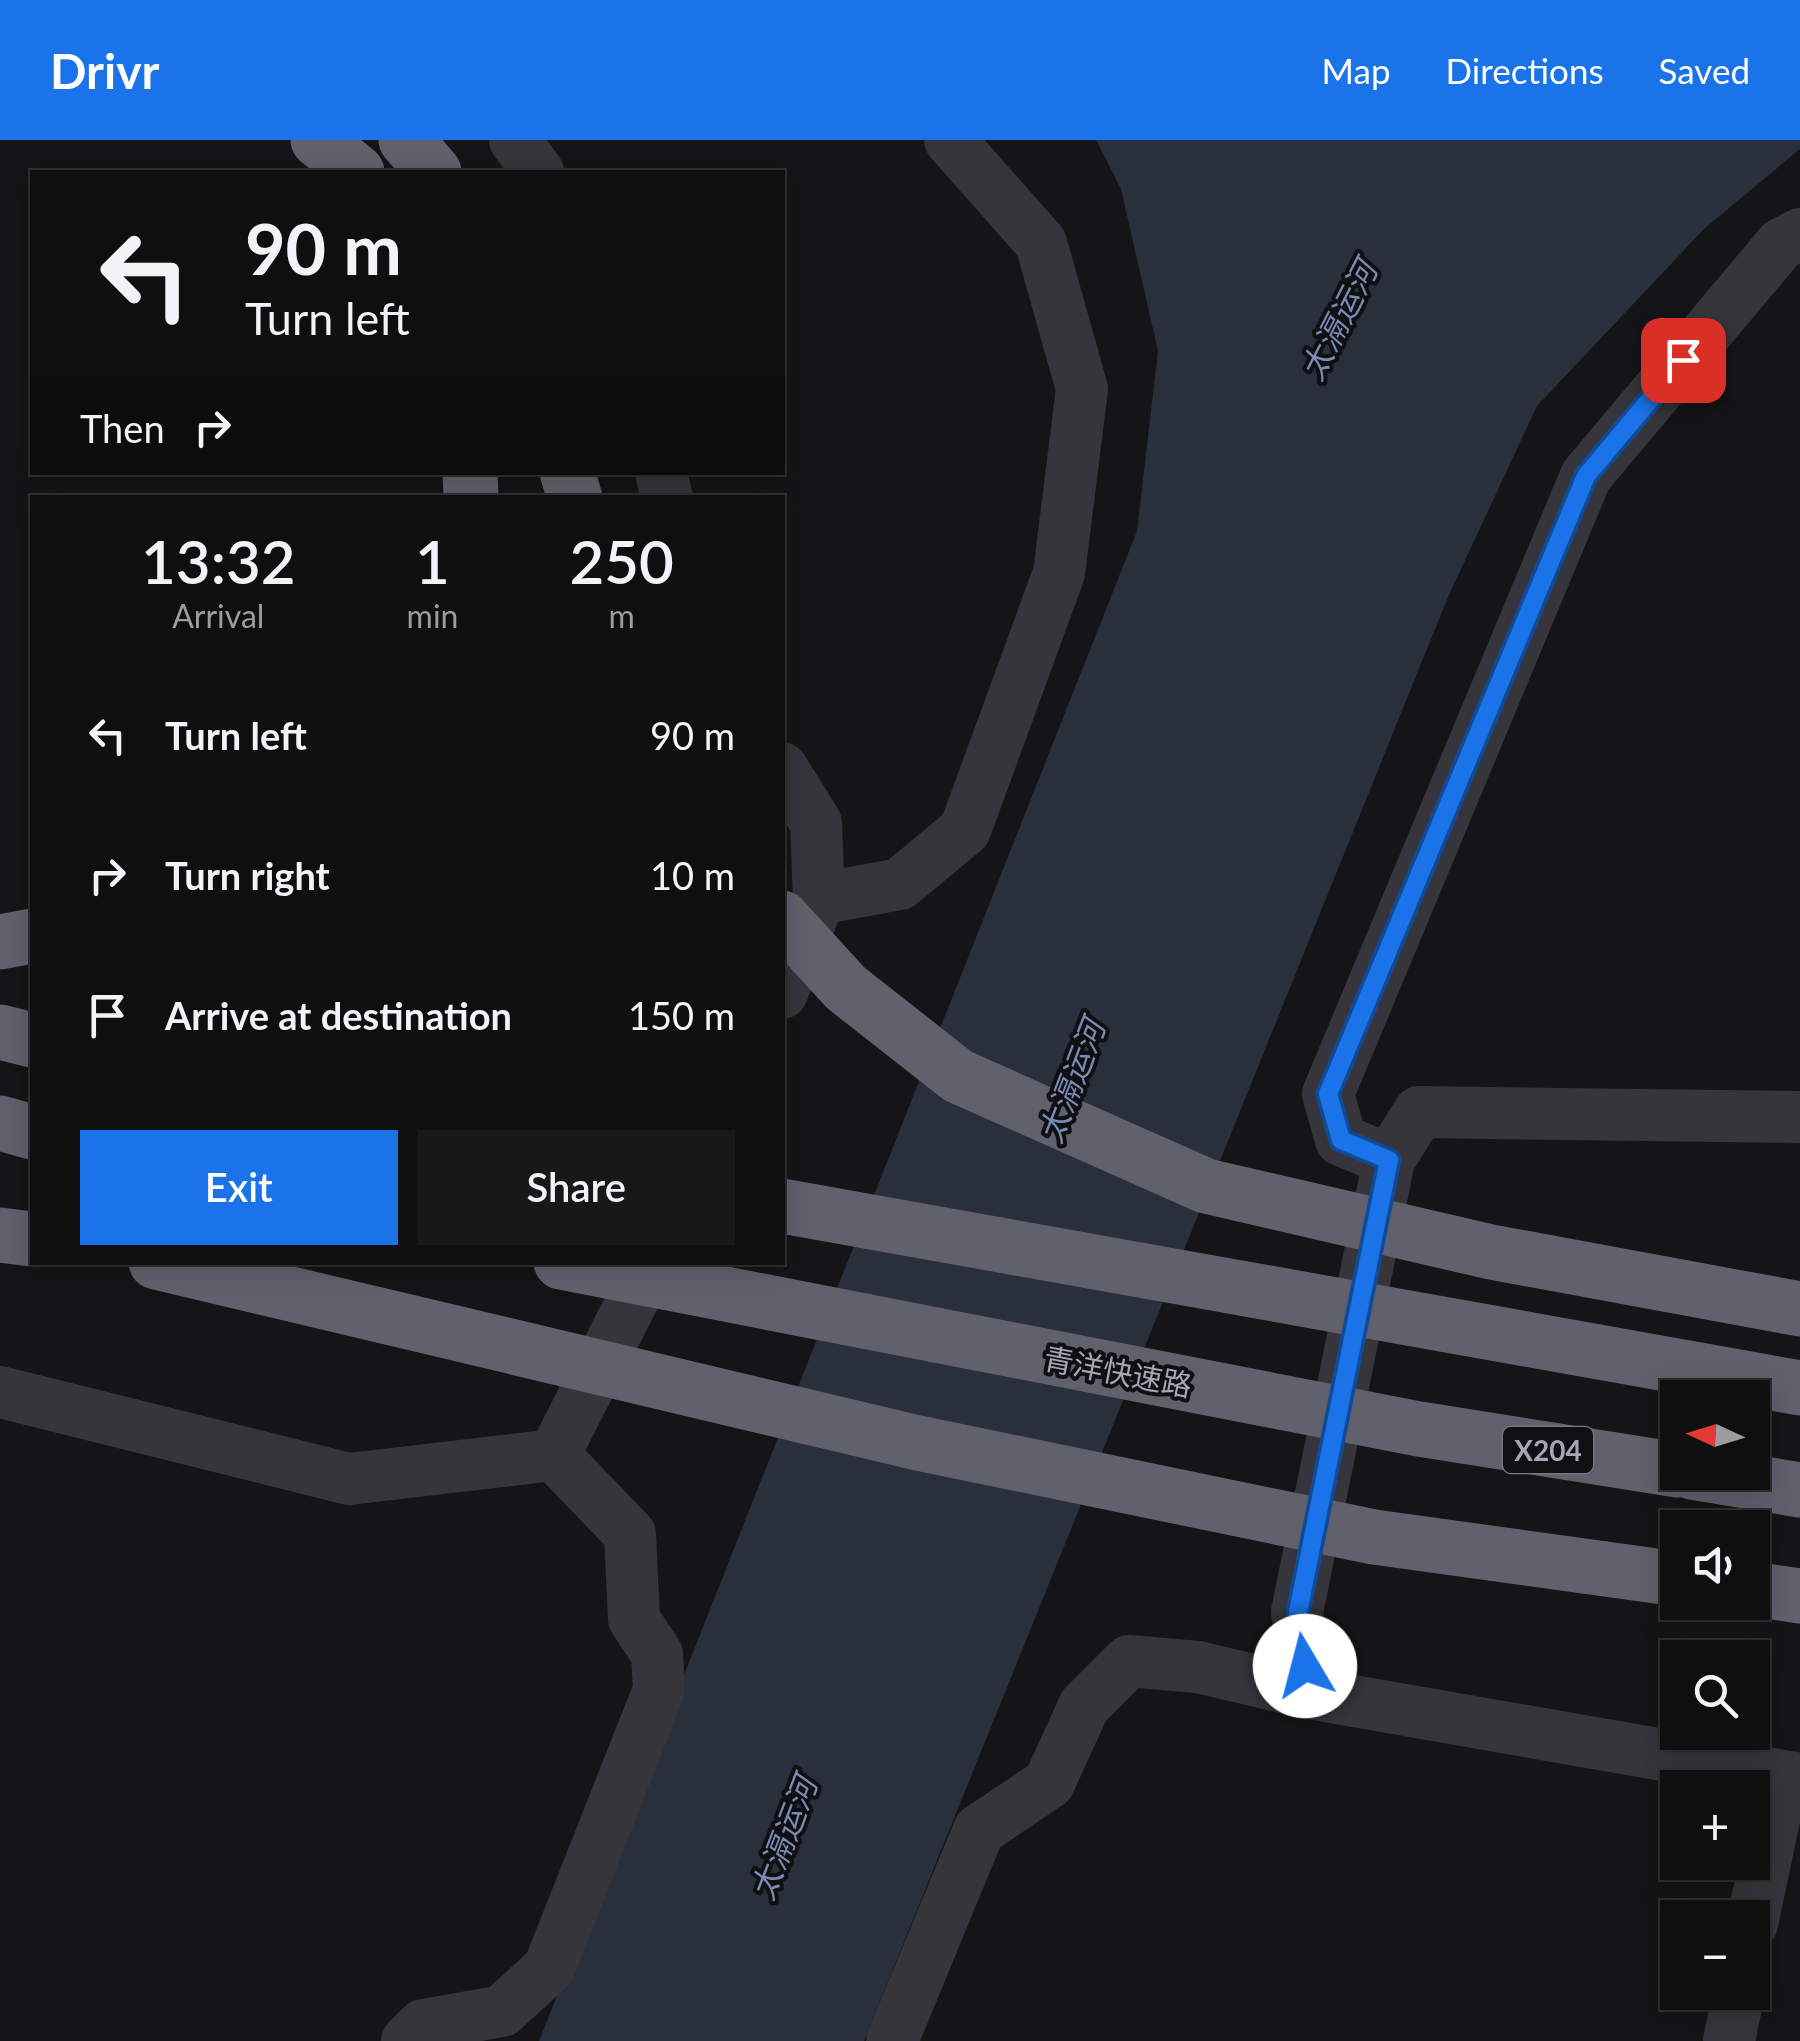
<!DOCTYPE html>
<html lang="en">
<head>
<meta charset="utf-8">
<style>
	body { margin:0; font-family:Lato,"Noto Sans SC",sans-serif; background:#191819; color:#f1f3f6; height:100vh; display:flex; flex-direction:column; font-size:38px; white-space:nowrap }
	* { box-sizing:border-box; margin:0 }
	p { font-size:32px; color:#9c9c9f }
	.icon { flex:none; width:55px; height:55px; fill:none; stroke:currentColor; stroke-width:2; stroke-linecap:round; stroke-linejoin:round }
	.map { position:relative; flex:1; overflow:hidden }
	.drawer { position:absolute; left:30px; top:355px; width:755px; height:770px; display:flex; flex-direction:column; background:#100f10; border-radius:0px; box-shadow:0 5px 25px #0003,0 0 0 2px #302f30 }
	.drawer>* { flex:none }
	.banner { position:absolute; left:30px; top:30px; width:755px; height:305px; border-radius:0px; box-shadow:0 5px 25px #0003,0 0 0 2px #302f30; background:#100f10; color:#f1f3f6; overflow:hidden }
	.needle { width:65px; rotate:274deg }
	.controls { position:absolute; left:1660px; top:1240px; display:grid; gap:20px }
	.controls a { display:grid; place-items:center; width:110px; height:110px; border-radius:0px; background:#100f10; box-shadow:0 5px 25px #0003,0 0 0 2px #302f30; font-size:50px }
	.pin { position:absolute; display:grid; place-items:center; width:85px; height:85px; color:#fff; margin:-42px; border-radius:20px; box-shadow:0 5px 15px #0006 }
	.me { position:absolute; width:110px; margin:-55px; rotate:352deg; stroke-linejoin:round; filter:drop-shadow(0 0 8px #0008) }
	.turn { display:flex; align-items:center; gap:35px; height:210px; padding:0 50px; font-size:45px }
	.turn .icon { width:130px; height:130px; stroke-width:2.5 }
	.turn b { display:block; font-size:70px; line-height:85px }
	.then { display:flex; align-items:center; height:95px; padding:0 50px; background:#0003; gap:20px; font-size:38px }
	.eta { display:flex; justify-content:space-evenly; align-items:center; height:170px; text-align:center }
	.eta b { font-size:60px; font-weight:600; line-height:70px }
	.cta { display:flex; gap:20px; margin-top:auto; padding:20px 50px }
	.cta a { flex:1; height:115px; border-radius:0px; background:#1a73e8; color:#fff; font-size:40px; font-weight:600; line-height:115px; text-align:center }
	.cta a+a { background:#191819; color:#f1f3f6 }
	ul { padding:0; list-style:none }
	li { display:flex; align-items:center; gap:30px; height:140px; padding:0 50px }
	li div { flex:1 }
	li b { display:block; font-size:38px }
	li em { font-style:normal }
	header { display:flex; align-items:center; gap:60px; box-sizing:border-box; height:140px; padding:0 50px; background:#1a73e8; color:#fff }
	header strong { font-size:48px }
	nav { display:flex; gap:55px; margin-inline-start:auto; font-size:35px }
	.map>svg:first-child { display:block }
</style>
</head>
<body>
<header>
<strong>Drivr</strong>
<nav><a>Map</a><a>Directions</a><a>Saved</a></nav>
</header>
<div class="map">
<svg width="1800" height="1901" viewBox="0 0 1800 1901">
	<rect width="100%" height="100%" fill="#151416"/>
	<path fill="#292f3b" d="M1096,0H1800V9L1704,89L1537,266L1448,457L864,1901H539L1137,391L1158,211L1121,49Z"/>
	<g fill="none" stroke-linecap="round" stroke-linejoin="round">
		<g stroke="#35353b" stroke-width="52">
			<path d="M515,0L538,32"/>
			<path d="M661,332L667,358"/>
			<path d="M782,628L816,683L819,759L782,853"/>
			<path d="M819,759L900,744L965,690L1059,433L1082,249L1041,103L950,0"/>
			<path d="M1800,977L1419,972L1389,1020L1297,1472L1308,1553L1800,1639"/>
			<path d="M1389,1020L1341,1000L1328,954L1586,336L1781,104L1800,94"/>
			<path d="M0,1252L349,1339L554,1315L652,1122"/>
			<path d="M1752,1784L1783,1637"/>
			<path d="M407,1901L423,1885L502,1871L549,1828L659,1550L657,1514L634,1479L630,1394L554,1315"/>
			<path d="M892,1901L979,1690L1049,1643L1084,1566L1129,1521L1198,1527L1308,1553"/>
			<path d="M1729,1901L1739,1852"/>
		</g>
		<g stroke="#61616d" stroke-width="55">
			<path d="M318,0L357,32"/>
			<path d="M406,0L434,32"/>
			<path d="M470,332L471,358"/>
			<path d="M567,332L575,358"/>
			<path d="M782,778L846,848L958,936L1206,1046L1491,1112L1800,1169"/>
			<path d="M0,802L32,796"/>
			<path d="M0,892L32,900"/>
			<path d="M0,983L32,992"/>
			<path d="M782,1066L1800,1248"/>
			<path d="M0,1095L32,1099"/>
			<path d="M156,1122L918,1303L1374,1397L1678,1439"/>
			<path d="M561,1122L1419,1289L1678,1330"/>
			<path d="M1692,1332L1800,1350"/>
			<path d="M1752,1449L1800,1456"/>
		</g>
	</g>
	<g fill="none" stroke-linecap="round" stroke-linejoin="round">
		<defs>
			<path id="route" d="M1305,1526L1298,1472L1389,1020L1341,1000L1328,954L1586,336L1683,220"/>
		</defs>
		<use href="#route" stroke="#114b97" stroke-width="25"/>
		<use href="#route" stroke="#1a73e8" stroke-width="18"/>
	</g>
	<g text-anchor="middle" dominant-baseline="central" stroke-width="8" stroke-linejoin="round" paint-order="stroke">
		<rect fill="#100f11" stroke="#787985" stroke-width="2.5" x="1503" y="1287" width="90" height="46" rx="8"/>
		<g font-size="28" font-weight="bold" fill="#a5a6b7">
			<text x="1548" y="1310">X204</text>
		</g>
		<g font-size="30" fill="#a5a6b7" stroke="#100f11">
			<text transform="translate(1118 1231) rotate(11)">青洋快速路</text>
		</g>
		<g font-size="32" font-style="italic" fill="#798bb5" stroke="#100f11">
			<text transform="translate(1338 180) rotate(-63)">太滆运河</text>
			<text transform="translate(1071 941) rotate(-69)">太滆运河</text>
			<text transform="translate(783 1698) rotate(-69)">太滆运河</text>
		</g>
	</g>
</svg>
<div class="controls">
<a><svg class="needle" viewBox="-14 -14 28 28"><path d="M0-13l5 13h-10z" fill="#e53935"/><path d="M0 13l5-13h-10z" fill="#9c9c9f"/></svg></a>
<a><svg class="icon" aria-label="sound" viewBox="0 0 24 24"><path d="M4 9h4l5-4v14l-5-4H4zM17 9q2 3 0 6"/></svg></a>
<a><svg class="icon" aria-label="search" viewBox="0 0 24 24"><circle cx="10" cy="10" r="6"/><path d="M15 15l6 6"/></svg></a>
<a>+</a>
<a>−</a>
</div>
<div class="pin" style="left:1683px;top:220px;background:#d93025"><svg class="icon" aria-label="arrive" viewBox="0 0 24 24"><path d="M6 21V4h12l-3 4 3 4H6"/></svg></div>
<svg class="me" style="left:1305px;top:1526px" viewBox="-20 -20 40 40"><circle r="19" fill="#fff"/><path d="M0-13L10 11 0 6-10 11z" fill="#1a73e8"/></svg>
<div class="banner">
<div class="turn"><svg class="icon" aria-label="left" viewBox="0 0 24 24"><path d="M17 20v-9H6M10 6l-5 5 5 5"/></svg><div><b>90 m</b>Turn left</div></div>
<div class="then">Then<svg class="icon" aria-label="right" viewBox="0 0 24 24"><path d="M7 20v-9h11M14 6l5 5-5 5"/></svg></div>
</div>
<section class="drawer">
<div class="eta">
<div><b>13:32</b><p>Arrival</p></div>
<div><b>1</b><p>min</p></div>
<div><b>250</b><p>m</p></div>
</div>
<ul>
<li><svg class="icon" aria-label="left" viewBox="0 0 24 24"><path d="M17 20v-9H6M10 6l-5 5 5 5"/></svg><div><b>Turn left</b></div><em>90 m</em></li>
<li><svg class="icon" aria-label="right" viewBox="0 0 24 24"><path d="M7 20v-9h11M14 6l5 5-5 5"/></svg><div><b>Turn right</b></div><em>10 m</em></li>
<li><svg class="icon" aria-label="arrive" viewBox="0 0 24 24"><path d="M6 21V4h12l-3 4 3 4H6"/></svg><div><b>Arrive at destination</b></div><em>150 m</em></li>
</ul>
<div class="cta"><a>Exit</a><a>Share</a></div>
</section>
</div>
</body>
</html>
